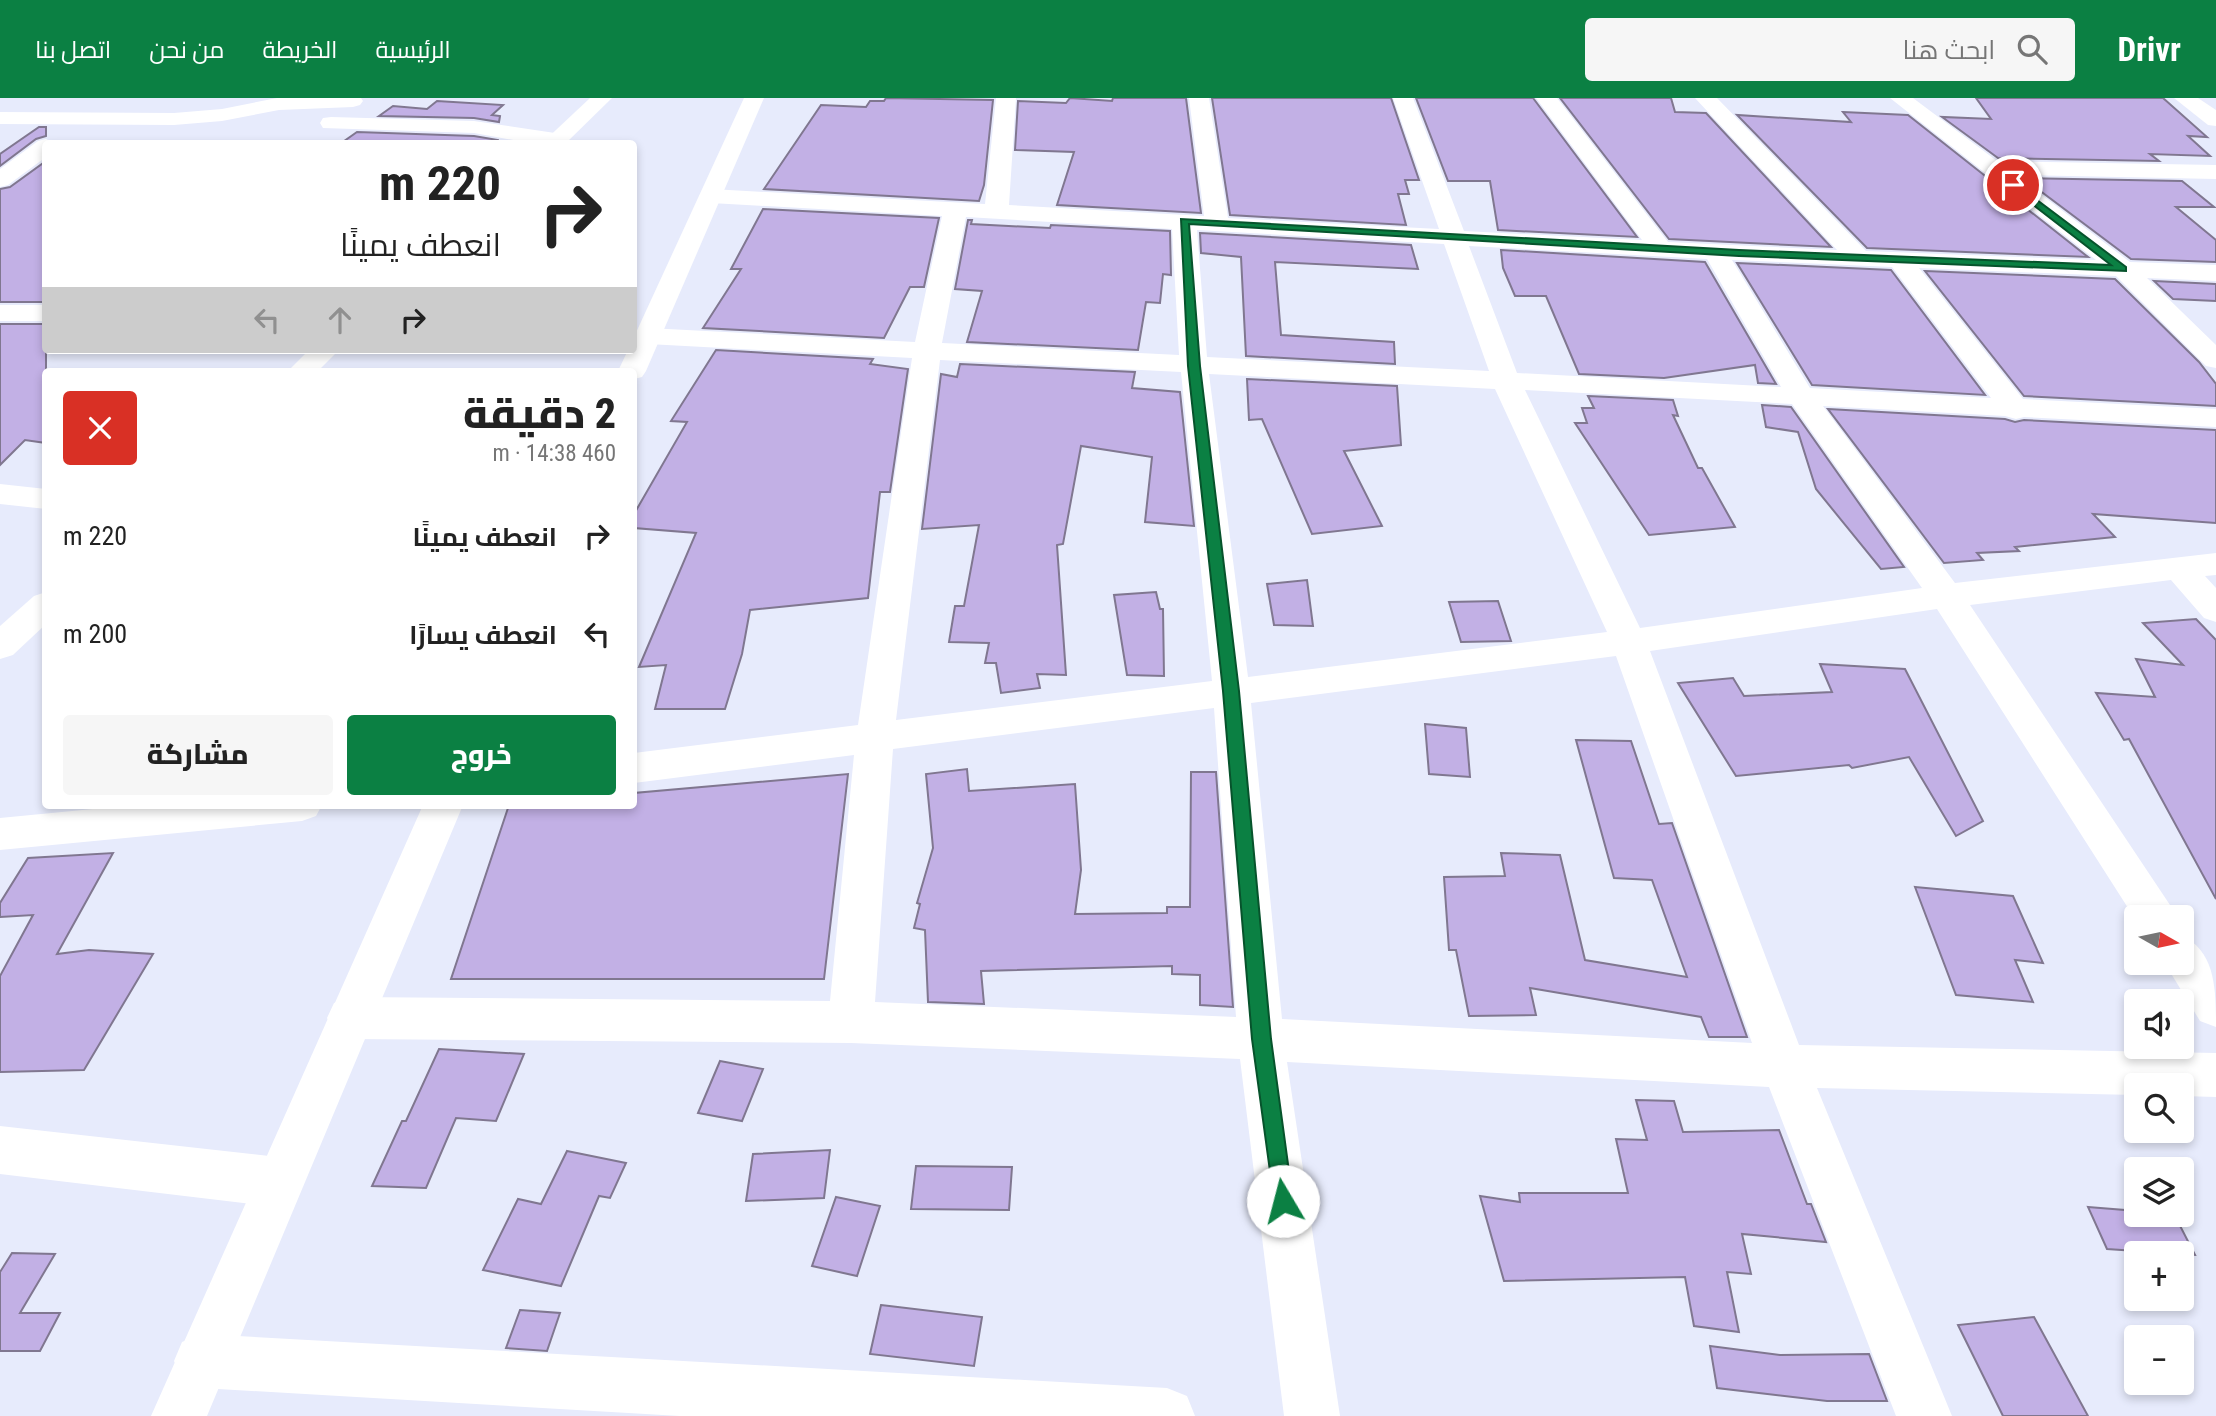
<!DOCTYPE html>
<html lang="ar">
<head>
<meta charset="utf-8">
<style>
	body { margin:0; font-family:"Roboto Condensed",Cairo,sans-serif; background:#f6f6f6; color:#222; direction:rtl; height:100vh; display:flex; flex-direction:column; font-size:26px; white-space:nowrap }
	* { box-sizing:border-box; margin:0 }
	p { font-size:23px; color:#767676 }
	.icon { flex:none; width:38px; height:38px; fill:none; stroke:currentColor; stroke-width:2; stroke-linecap:round; stroke-linejoin:round }
	.map { position:relative; flex:1; overflow:hidden; direction:ltr }
	.side { position:absolute; left:42px; top:270px; width:595px; height:441px; display:flex; flex-direction:column; background:#fff; border-radius:7px; box-shadow:0 4px 10px #0003; direction:rtl }
	.side>* { flex:none }
	.banner { position:absolute; left:42px; top:42px; width:595px; height:214px; border-radius:7px; box-shadow:0 4px 10px #0003; direction:rtl; background:#fff; color:#222; overflow:hidden }
	.needle { width:46px; rotate:99deg }
	.controls { position:absolute; left:2124px; top:807px; display:grid; gap:14px }
	.controls a { display:grid; place-items:center; width:70px; height:70px; border-radius:7px; background:#fff; box-shadow:0 4px 10px #0003; font-size:35px }
	.pin { position:absolute; display:grid; place-items:center; width:60px; height:60px; color:#fff; margin:-30px; border:4px solid #fff; border-radius:50%; box-shadow:0 2px 7px #0007 }
	.me { position:absolute; width:77px; margin:-38px; rotate:352deg; stroke-linejoin:round; filter:drop-shadow(0 0 5px #0008) }
	.turn { display:flex; align-items:center; gap:24px; height:147px; padding:0 21px; font-size:32px }
	.turn .icon { width:91px; height:91px; stroke-width:2.5 }
	.turn b { display:block; font-size:49px; line-height:60px }
	.lanes { display:flex; align-items:center; height:66px; padding:0 21px; background:#0003; justify-content:center; gap:35px; direction:ltr }
	.lanes .off { opacity:.35 }
	.round { display:grid; place-items:center; flex:none; width:74px; height:74px; border-radius:7px; background:#f6f6f6 }
	.head { display:flex; align-items:center; justify-content:space-between; height:119px; padding:0 21px }
	h1 { font-size:42px; font-weight:800; line-height:52px }
	.cta { display:flex; gap:14px; margin-top:auto; padding:14px 21px }
	.cta a { flex:1; height:80px; border-radius:7px; background:#0b8043; color:#fff; font-size:28px; font-weight:800; line-height:80px; text-align:center }
	.cta a+a { background:#f6f6f6; color:#222 }
	ul { padding:0; list-style:none }
	li { display:flex; align-items:center; gap:21px; height:98px; padding:0 21px }
	li div { flex:1 }
	li b { display:block; font-size:26px }
	li em { font-style:normal }
	header { display:flex; align-items:center; gap:42px; box-sizing:border-box; height:98px; padding:0 35px; background:#0b8043; color:#fff }
	header strong { font-size:33px }
	nav { display:flex; gap:38px; margin-inline-start:auto; font-size:24px }
	.search { width:490px; height:63px; background:#f6f6f6; display:flex; align-items:center; gap:18px; box-sizing:border-box; padding:0 24px; border-radius:7px; color:#767676; font-size:26px }
	.map>svg:first-child { display:block }
</style>
</head>
<body>
<header>
<strong>Drivr</strong>
<div class="search"><svg class="icon" aria-label="search" viewBox="0 0 24 24"><circle cx="10" cy="10" r="6"/><path d="M15 15l6 6"/></svg>ابحث هنا</div>
<nav><a>الرئيسية</a><a>الخريطة</a><a>من نحن</a><a>اتصل بنا</a></nav>
</header>
<div class="map">
<svg width="2216" height="1318" viewBox="0 0 2216 1318">
	<rect width="100%" height="100%" fill="#e7ebfc"/>
	<g fill="#c2b0e5" stroke="#807790" stroke-width="2">
		<path d="M886,0L993,2L984,87L979,103L764,91L821,7L866,9L870,3H884Z"/>
		<path d="M1070,0L1112,3L1113,0H1186L1201,115L1057,107L1074,54L1015,52L1018,3L1066,5Z"/>
		<path d="M1212,0H1391L1419,82H1405L1409,96H1398L1406,127L1230,117Z"/>
		<path d="M1416,0H1533L1637,139L1498,132L1490,83H1448Z"/>
		<path d="M1560,0H1671L1675,14L1706,15L1831,149L1669,141Z"/>
		<path d="M1976,0H2163L2207,39L2188,38L2210,58L2150,56L2159,63L1998,60L1942,19L1991,21Z"/>
		<path d="M437,3L503,7L492,17L500,18L499,24L474,20L379,18L393,8L427,11Z"/>
		<path d="M1843,14L1908,17L2088,159L1867,150L1737,17L1851,24Z"/>
		<path d="M39,29H46V38L36,41L0,68V56Z"/>
		<path d="M357,34L474,38L498,42V46H340Z"/>
		<path d="M46,63V204H0V91L10,89Z"/>
		<path d="M2023,80L2182,83L2214,109H2176L2216,142V164L2131,161Z"/>
		<path d="M763,111L939,120L924,189H910L884,240L703,230L741,171H731Z"/>
		<path d="M968,122H972L971,126L1050,130L1051,127L1170,133L1171,177L1163,176L1160,205L1146,204L1138,252L967,244L982,193L955,191Z"/>
		<path d="M1200,135L1411,147L1418,171L1275,164L1281,237L1394,244L1395,266L1246,258L1241,159L1201,155Z"/>
		<path d="M1501,152L1705,164L1776,286L1758,285L1755,267L1664,280L1579,276L1546,198H1515L1503,170Z"/>
		<path d="M1737,165L1891,172L1985,297L1812,287Z"/>
		<path d="M1925,173L2115,181L2199,264L2216,286V308L2024,298Z"/>
		<path d="M2154,183L2216,186V203L2173,201Z"/>
		<path d="M0,226H46V345L25,342L0,367Z"/>
		<path d="M716,252L873,261L870,266L908,271L890,394H880L868,500L750,512L742,556L725,611H655L666,567L639,569L696,435L634,430V416L687,324L671,323Z"/>
		<path d="M960,266L1135,274L1132,290L1180,294L1194,428L1145,424L1152,359L1081,348L1063,446L1057,447L1066,577L1037,576L1040,590L1001,595L996,565H985L989,545L949,544L955,508H964L979,427L922,431L941,276L957,279Z"/>
		<path d="M1247,281L1397,288L1401,347L1344,353L1382,428L1312,436L1262,321L1249,322Z"/>
		<path d="M1588,298L1673,302L1678,318L1673,317L1698,370H1702L1735,429L1649,437L1575,325H1587L1582,310H1594Z"/>
		<path d="M1762,307L1791,309L1904,469L1881,471L1816,391L1798,334L1766,329Z"/>
		<path d="M1828,311L2005,321L2015,324L2024,322L2216,332V425L2093,416L2115,439L2015,449L2019,453L1977,455L1983,462L1944,465Z"/>
		<path d="M1307,482L1313,528L1274,527L1267,486Z"/>
		<path d="M1156,494L1160,511H1163L1164,578L1127,577L1114,497Z"/>
		<path d="M1498,503L1511,543L1461,544L1449,504Z"/>
		<path d="M2196,521L2216,542V801L2129,641L2124,642L2096,595L2155,599L2136,561L2183,567L2143,525Z"/>
		<path d="M1820,566L1905,571L1983,723L1956,738L1909,659L1852,670L1849,667L1736,678L1678,585L1733,580L1744,598L1832,594Z"/>
		<path d="M1425,626L1466,630L1470,679L1429,676Z"/>
		<path d="M1576,642L1631,643L1659,726L1672,725L1747,939H1709L1701,919L1530,890L1536,917L1469,918L1456,852H1449L1444,779L1505,778L1501,755L1560,757L1585,862L1687,879L1652,782L1614,780Z"/>
		<path d="M967,671L969,693L1075,686L1081,772L1075,816L1167,815V809H1190L1191,674H1216L1233,909L1200,907V877L1172,876V868L981,873L984,906L928,904L925,832L914,830L920,806L917,805L933,750L926,676Z"/>
		<path d="M848,676L824,881H451L509,707H634V695Z"/>
		<path d="M113,755L57,856L89,852L153,856L84,972L0,974V878L33,817L0,819V805L28,760Z"/>
		<path d="M1915,789L2013,798L2043,865L2015,862L2033,904L1956,897Z"/>
		<path d="M439,951L524,956L496,1023L456,1020L426,1090L372,1088L402,1023H406Z"/>
		<path d="M720,963L763,971L742,1023L698,1015Z"/>
		<path d="M1636,1002L1674,1003L1683,1034L1779,1032L1807,1106H1811L1826,1144L1742,1136L1751,1176L1727,1174L1739,1234L1694,1228L1685,1179L1504,1183L1480,1098L1520,1104L1519,1095H1628L1616,1041L1647,1042Z"/>
		<path d="M830,1052L824,1100L746,1103L753,1056Z"/>
		<path d="M567,1053L626,1065L610,1100L599,1098L561,1188L483,1172L518,1101L541,1106Z"/>
		<path d="M916,1068L1012,1069L1009,1112L911,1111Z"/>
		<path d="M836,1099L880,1108L857,1178L812,1168Z"/>
		<path d="M2088,1109L2137,1113V1116H2174L2195,1157L2107,1151Z"/>
		<path d="M12,1155L55,1156L20,1215H60L40,1253H0V1174Z"/>
		<path d="M881,1207L982,1219L974,1268L870,1256Z"/>
		<path d="M520,1212L560,1215L547,1253L506,1250Z"/>
		<path d="M2034,1219L2088,1318H2003L1958,1227Z"/>
		<path d="M1710,1248L1780,1257L1869,1256L1887,1303H1827L1717,1290Z"/>
	</g>
	<g fill="none" stroke-linecap="round" stroke-linejoin="round">
		<g fill="#fff" fill-rule="evenodd">
			<path d="M277,0H361L363,3L360,7L353,9L279,12L222,23L174,27L0,26V14L174,15L222,11Z"/>
			<path d="M996,0H1016L1009,107L1204,118L1189,0H1209L1228,120L1439,131L1393,0H1413L1464,133L1642,142L1536,0H1557L1668,144L1837,152L1695,0H1717L1866,153L2096,162L1890,0H1913L1997,63L2216,67V81L2015,77L2130,164L2216,167V183L2147,180L2216,247V270L2206,268L2116,178L1919,170L2023,301L2216,311V329L2024,319L2016,321L2005,318L1823,308L1955,485L2216,455V477L2205,478L2216,490V524L2204,520L2171,482L1970,507L2178,819H2137V824L1937,511L1650,553L1799,947L2216,955V999L2182,998V987H2137V997L1817,990L1952,1318H1896L1769,989L1287,964L1340,1318H1284L1240,961L851,945L350,941L334,935L327,920L334,905L350,899L830,903L854,657L634,685V655L858,627L912,260L648,246L638,244L634,238L638,232L648,230L915,244L942,118L711,105L703,103L699,98L703,93L711,91L985,106ZM966,119L1172,131L1179,257L942,245ZM1197,132L1444,146L1489,273L1207,259ZM1469,148L1707,161L1781,289L1517,275ZM1732,162L1892,169L1991,300L1810,290ZM940,262L1181,274L1212,583L896,622ZM1209,276L1495,291L1607,534L1248,579ZM1525,292L1792,306L1922,490L1640,530ZM1616,558L1752,945L1282,921L1251,605ZM1214,610L1236,919L875,904L893,651Z"/>
			<path d="M2174,0H2198L2216,12V28L2208,27Z"/>
			<path d="M331,19L474,23L555,35L563,37L566,42L564,46H536L474,35L323,30L320,25L323,20Z"/>
			<path d="M46,41L55,46H46V59L8,87L0,89V71L38,43Z"/>
			<rect x="0" y="207" width="46" height="16"/>
			<path d="M0,386L46,391V411L0,406Z"/>
			<path d="M134,707H322L316,718L302,723L0,752V720Z"/>
			<path d="M2182,838C2216,853 2216,893 2216,929L2200,923L2164,864H2182Z"/>
			<path d="M0,1028L278,1059L296,1066L303,1084L296,1102L278,1109L0,1076Z"/>
			<path d="M201,1236L1167,1290L1187,1298L1195,1318H680L201,1290L182,1282L174,1263L182,1244Z"/>
		</g>
		<g fill="#fff" fill-rule="evenodd">
			<path d="M590,0H612L565,46H541Z"/>
			<path d="M744,0H764L646,273L642,279L634,281V273H618L628,252H634V239Z"/>
			<path d="M309,252H339L318,273H288Z"/>
			<path d="M46,494V526L13,557L0,561V528L34,498Z"/>
			<path d="M423,707H463L207,1318H151Z"/>
		</g>
	</g>
	<path fill="#0b8043" stroke="#07532c" stroke-width="2" d="M2013,84L2126,169V173L1739,158L1189,126L1200,268L1239,593L1271,941L1293,1103L1290,1110L1283,1113L1275,1110L1252,941L1223,593L1188,268L1181,121L1739,152L2111,167L2010,89L2009,87Z"/>
</svg>
<div class="controls">
<a><svg class="needle" viewBox="-14 -14 28 28"><path d="M0-13l5 13h-10z" fill="#e53935"/><path d="M0 13l5-13h-10z" fill="#767676"/></svg></a>
<a><svg class="icon" aria-label="sound" viewBox="0 0 24 24"><path d="M4 9h4l5-4v14l-5-4H4zM17 9q2 3 0 6"/></svg></a>
<a><svg class="icon" aria-label="search" viewBox="0 0 24 24"><circle cx="10" cy="10" r="6"/><path d="M15 15l6 6"/></svg></a>
<a><svg class="icon" aria-label="layers" viewBox="0 0 24 24"><path d="M12 4l9 5-9 5-9-5zM3 14l9 5 9-5"/></svg></a>
<a>+</a>
<a>−</a>
</div>
<div class="pin" style="left:2013px;top:87px;background:#d93025"><svg class="icon" aria-label="arrive" viewBox="0 0 24 24"><path d="M6 21V4h12l-3 4 3 4H6"/></svg></div>
<svg class="me" style="left:1283px;top:1103px" viewBox="-20 -20 40 40"><circle r="19" fill="#fff"/><path d="M0-13L10 11 0 6-10 11z" fill="#0b8043"/></svg>
<div class="banner">
<div class="turn"><svg class="icon" aria-label="right" viewBox="0 0 24 24"><path d="M7 20v-9h11M14 6l5 5-5 5"/></svg><div><b>220 m</b>انعطف يمينًا</div></div>
<div class="lanes"><svg class="icon off" aria-label="left" viewBox="0 0 24 24"><path d="M17 20v-9H6M10 6l-5 5 5 5"/></svg><svg class="icon off" aria-label="ahead" viewBox="0 0 24 24"><path d="M12 20V5M6 11l6-6 6 6"/></svg><svg class="icon" aria-label="right" viewBox="0 0 24 24"><path d="M7 20v-9h11M14 6l5 5-5 5"/></svg></div>
</div>
<section class="side">
<div class="head"><div><h1>2 دقيقة</h1><p>460 m · 14:38</p></div><a class="round" style="background:#d93025;color:#fff"><svg class="icon" aria-label="close" viewBox="0 0 24 24"><path d="M6 6l12 12M18 6L6 18"/></svg></a></div>
<ul>
<li><svg class="icon" aria-label="right" viewBox="0 0 24 24"><path d="M7 20v-9h11M14 6l5 5-5 5"/></svg><div><b>انعطف يمينًا</b></div><em>220 m</em></li>
<li><svg class="icon" aria-label="left" viewBox="0 0 24 24"><path d="M17 20v-9H6M10 6l-5 5 5 5"/></svg><div><b>انعطف يسارًا</b></div><em>200 m</em></li>
</ul>
<div class="cta"><a>خروج</a><a>مشاركة</a></div>
</section>
</div>
</body>
</html>
